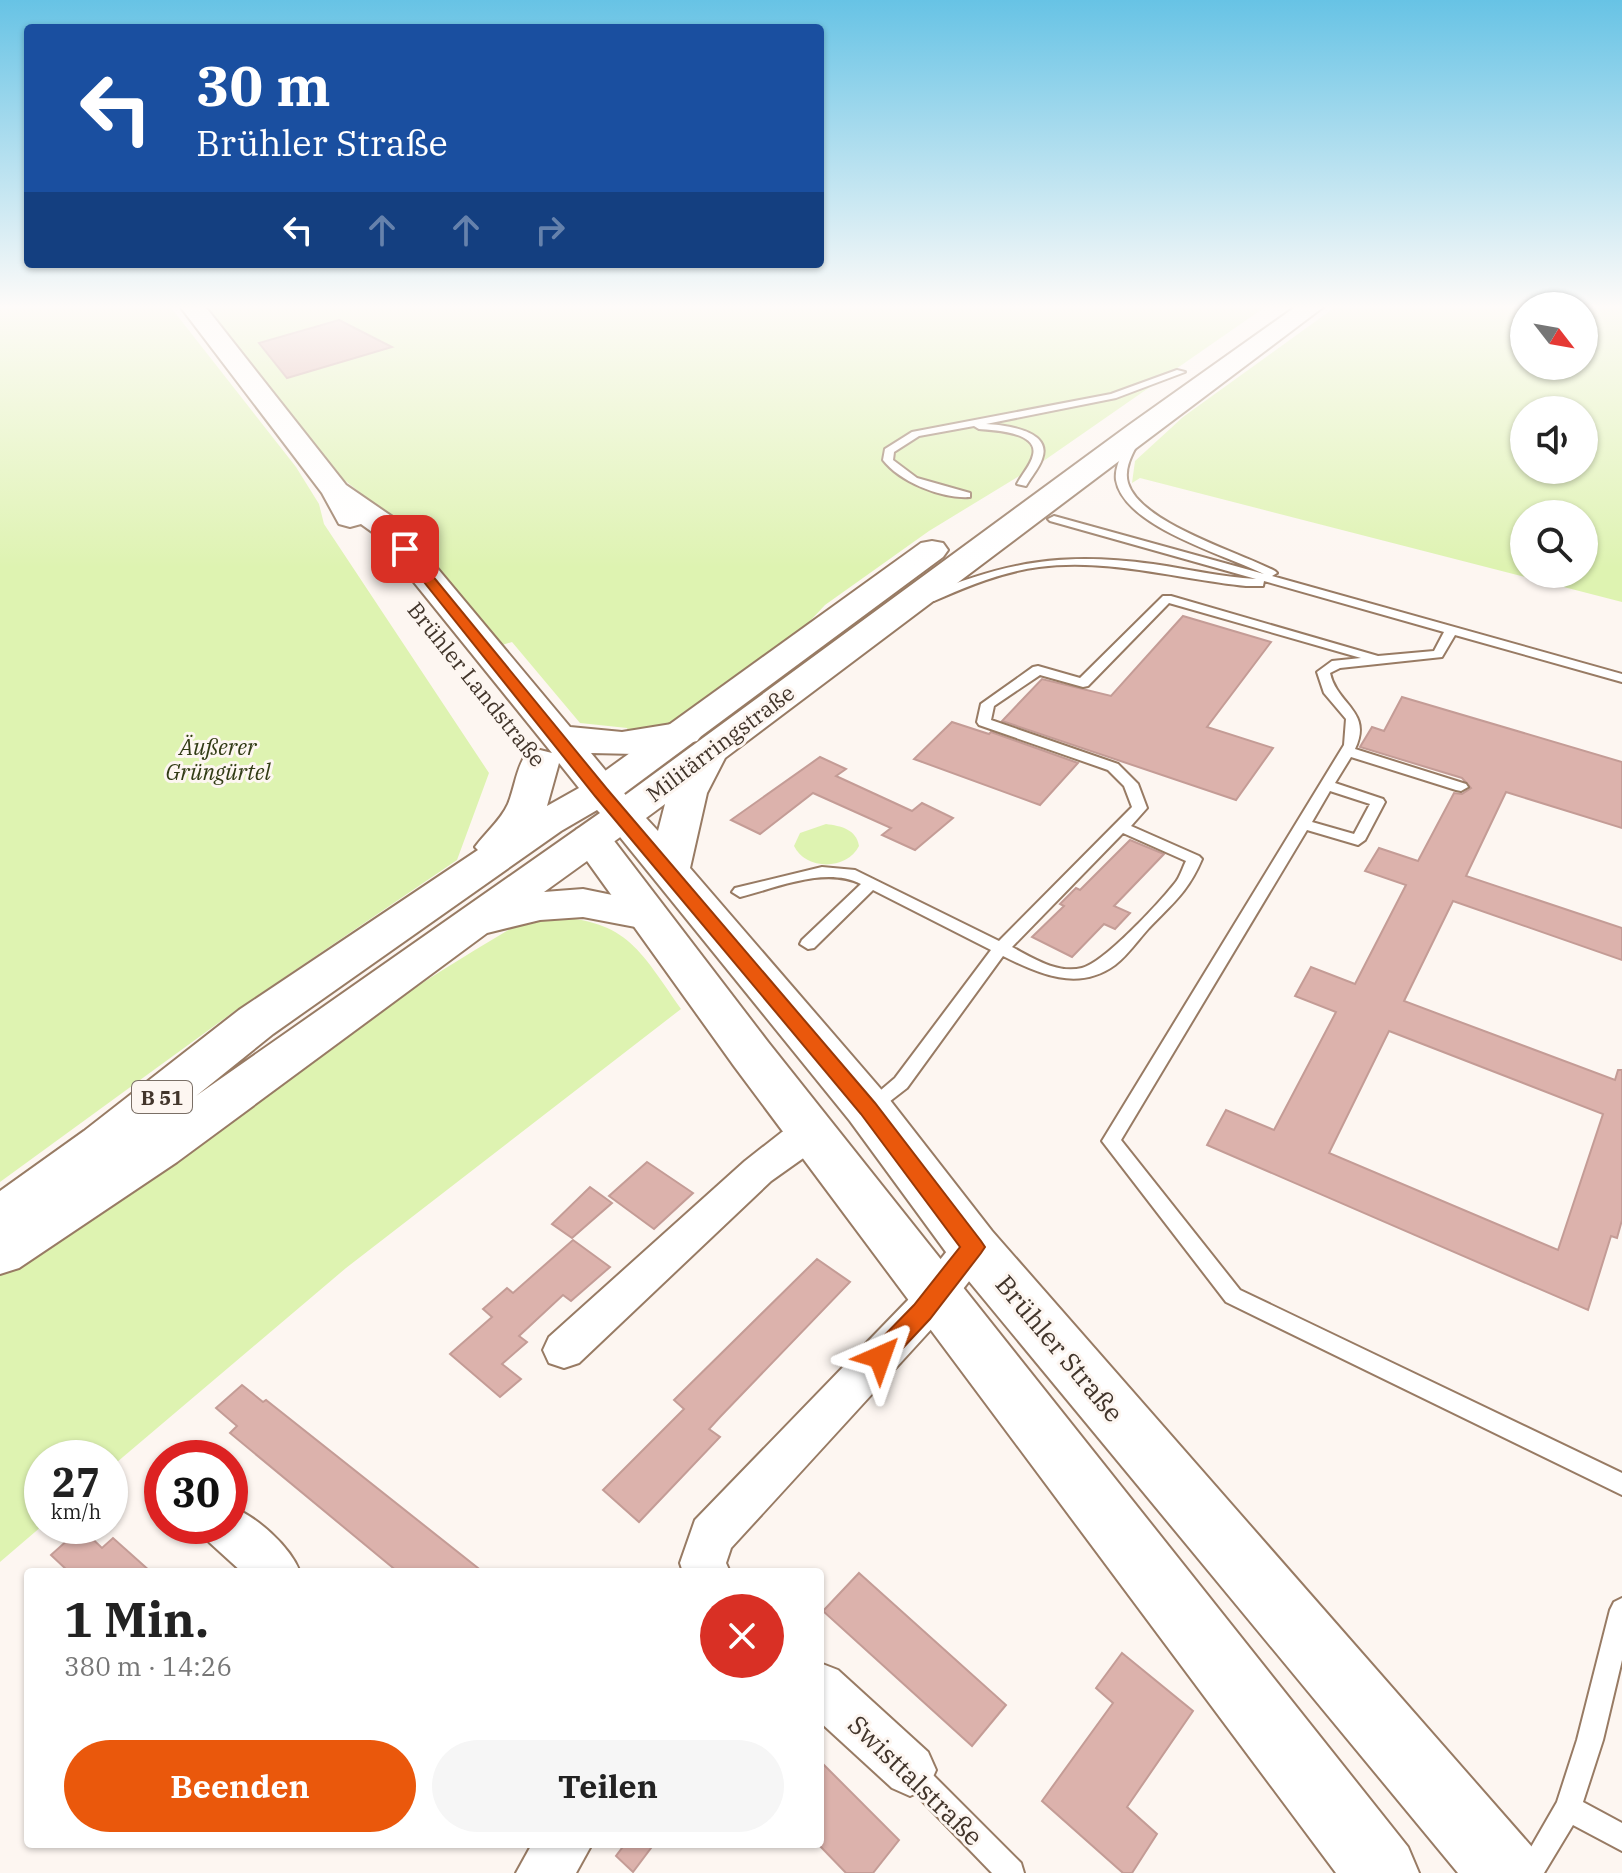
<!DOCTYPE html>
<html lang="de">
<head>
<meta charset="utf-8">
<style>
	body { margin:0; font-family:"IBM Plex Serif",serif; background:#f6f6f6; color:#222; height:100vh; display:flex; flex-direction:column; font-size:30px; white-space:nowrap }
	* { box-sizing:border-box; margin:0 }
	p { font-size:26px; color:#767676 }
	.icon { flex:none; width:44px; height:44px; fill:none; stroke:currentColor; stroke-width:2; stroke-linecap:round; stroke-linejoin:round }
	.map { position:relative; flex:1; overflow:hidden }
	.drawer { position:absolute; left:24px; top:1568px; width:800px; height:280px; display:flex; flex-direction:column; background:#fff; border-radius:8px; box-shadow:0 2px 6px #0004 }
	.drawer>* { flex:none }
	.banner { position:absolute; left:24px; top:24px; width:800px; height:244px; border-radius:8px; box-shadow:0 2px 6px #0004; background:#1a4fa0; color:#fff; overflow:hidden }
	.needle { width:52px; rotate:121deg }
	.controls { position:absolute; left:1510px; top:292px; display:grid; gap:16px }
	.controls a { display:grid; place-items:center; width:88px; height:88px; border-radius:50%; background:#fff; box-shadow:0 2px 6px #0004; font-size:40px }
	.speed { position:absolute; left:24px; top:1440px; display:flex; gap:16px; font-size:40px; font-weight:700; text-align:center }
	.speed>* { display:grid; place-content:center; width:104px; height:104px; border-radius:50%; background:#fff; box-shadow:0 2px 6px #0004; line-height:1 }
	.speed small { font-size:20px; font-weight:400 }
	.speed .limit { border:12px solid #d22; background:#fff; color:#111 }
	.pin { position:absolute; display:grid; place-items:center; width:68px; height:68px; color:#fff; margin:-34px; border-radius:16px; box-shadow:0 4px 12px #0006 }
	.me { position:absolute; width:88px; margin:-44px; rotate:43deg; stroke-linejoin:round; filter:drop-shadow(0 0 6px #0008) }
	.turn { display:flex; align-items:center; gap:28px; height:168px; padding:0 40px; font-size:36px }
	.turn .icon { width:104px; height:104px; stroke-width:2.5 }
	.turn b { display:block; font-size:56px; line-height:68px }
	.lanes { display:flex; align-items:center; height:76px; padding:0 40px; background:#0003; justify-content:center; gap:40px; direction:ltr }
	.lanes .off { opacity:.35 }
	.round { display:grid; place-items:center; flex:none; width:84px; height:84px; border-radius:42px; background:#f6f6f6 }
	.overview { display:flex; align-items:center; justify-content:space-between; height:136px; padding:0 40px }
	h1 { font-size:48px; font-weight:800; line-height:60px }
	.cta { display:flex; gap:16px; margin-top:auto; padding:16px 40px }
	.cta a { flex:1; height:92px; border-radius:48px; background:#ea580c; color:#fff; font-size:32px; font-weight:800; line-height:92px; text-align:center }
	.cta a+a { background:#f6f6f6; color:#222 }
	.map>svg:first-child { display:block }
</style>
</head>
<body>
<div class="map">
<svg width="1622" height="1873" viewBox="0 0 1622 1873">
	<rect width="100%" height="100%" fill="#fdf6f1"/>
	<g fill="#def3b1" fill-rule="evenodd">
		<path d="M0,305H169L296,467L319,504L324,524L489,773L457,860L232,1013L0,1182Z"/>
		<path d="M201,305H1268L1042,462L929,531L825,605L796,636L673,722L652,732L630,737L627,728L580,723L512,642L499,646L387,514L338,475Z"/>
		<path d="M1338,305H1622V602L1140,478L1132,483L1135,461L1183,417ZM1524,306H1584V366H1524ZM1524,410H1584V470H1524ZM1524,514H1584V574H1524Z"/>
		<path d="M826,824C841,826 856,829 859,846C847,870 806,871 794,846L800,833Z"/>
		<path d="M534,915C624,919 633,939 681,1009L346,1268L110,1468V1458H42V1526L0,1562V1271C180,1155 348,1021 534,915Z"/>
	</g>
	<g fill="#dcb2ac" stroke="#c49c96" stroke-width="2" fill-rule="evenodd">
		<path d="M339,320L392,347L287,378L259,343Z"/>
		<path d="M1183,616L1271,642L1207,727L1273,748L1236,800L1002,721L1042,679L1111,696Z"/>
		<path d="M1402,697L1622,762V828L1506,792L1466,876L1622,928V960L1453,901L1404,1001L1615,1080L1618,1070H1622V1220L1617,1238L1611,1236L1588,1310L1207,1145L1226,1110L1274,1130L1336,1012L1295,996L1311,967L1355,984L1406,885L1365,871L1379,848L1418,861L1454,793L1462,794L1471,788L1462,778L1360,747L1372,727L1384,731ZM1389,1031L1603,1114L1558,1250L1329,1153Z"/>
		<path d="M952,722L989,734L991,732L1078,763L1040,805L914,759Z"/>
		<path d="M820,757L846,769L836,776L912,811L922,803L953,818L915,850L882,835L891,828L813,793L760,834L731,820Z"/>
		<path d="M1130,840L1164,854L1114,906L1130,913L1115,929L1104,924L1072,957L1032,937L1064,906L1060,904L1076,888L1080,890Z"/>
		<path d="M647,1162L693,1193L654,1229L609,1196Z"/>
		<path d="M590,1187L612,1203L572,1238L552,1224Z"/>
		<path d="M573,1240L610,1267L571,1301L563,1295L519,1336L527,1342L502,1364L521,1379L500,1397L450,1354L492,1317L483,1309L507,1288L513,1293Z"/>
		<path d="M817,1259L850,1282L720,1417L709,1429L720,1437L639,1522L603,1490L684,1409L674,1400Z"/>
		<path d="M242,1385L263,1402L266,1400L483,1572H398L230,1433L237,1426L216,1408Z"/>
		<path d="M81,1528L102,1548L113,1538L151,1572H69L51,1555Z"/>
		<path d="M859,1573L1006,1705L972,1746L823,1611Z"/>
		<path d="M1122,1653L1193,1711L1127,1807L1157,1834L1132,1873H1123L1042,1801L1113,1703L1096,1688Z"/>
		<path d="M820,1761L899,1840L873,1873H846L820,1846Z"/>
		<path d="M625,1844H654L633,1872L616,1856Z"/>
	</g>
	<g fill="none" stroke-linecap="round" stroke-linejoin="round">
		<defs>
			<g id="lane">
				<path d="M1177,370L1185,372L1116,398L986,424C1004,425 1053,430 1042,459C1039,468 1031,477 1026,486L1017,484C1022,474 1031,465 1033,455C1039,432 993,430 979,429L974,426L919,436L894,452L893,460L917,478L970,493V497C942,499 900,482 883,460L885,449L912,432L1111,394Z"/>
				<path d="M1137,433L1142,436C1135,449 1123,467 1128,483C1140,523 1239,552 1275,571L1277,573L1272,576L1622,674V682L1455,635L1442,657L1340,668L1330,673C1337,705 1373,711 1355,749L1466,784L1468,787L1461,791L1456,790L1351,757L1335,783L1383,799L1385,802L1365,840L1358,845L1307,830L1121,1140L1240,1290L1622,1473V1495L1226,1302L1102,1141L1344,745L1346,719L1324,693L1317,672L1332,661L1361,658L1169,603L1088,686L1083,687L1040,675L994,706L991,720L1118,764L1138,784L1147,808L1131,826L1199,856L1202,859C1188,892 1173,903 1149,928C1138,940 1128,955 1115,965C1078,992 1039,974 1003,956L907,1088L876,1112H864L861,1107L895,1078L991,950L873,890L814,948L808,949L800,944L802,940L861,884C825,866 777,888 740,897L732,892L735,888L822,867L855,870L999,941L1132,807L1124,786L1108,770L979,725L977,722L981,704L1033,667L1038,666L1080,678L1163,596H1171L1378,656L1434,651L1444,632L1264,581L1263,586H1246C1177,579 1109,558 1039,567C1002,572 968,586 934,601H926V595C1008,561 1064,552 1153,564C1188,569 1221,577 1256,579L1050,521L1048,519L1054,516L1264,574C1226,555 1124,527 1116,480C1114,464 1126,447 1133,434ZM1330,791L1370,804L1354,834L1312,822ZM1123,833L1186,861C1182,869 1180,877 1175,883C1159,903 1105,962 1082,968C1057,974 1033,958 1012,947Z"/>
				<path d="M1622,1598V1660L1603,1740L1583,1802L1622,1823V1851L1573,1825L1544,1873H1516L1557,1802L1577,1740L1610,1610L1614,1602Z"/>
				<path d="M914,1761L923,1765L1021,1863L1024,1873H992L905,1783L901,1774L905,1765Z"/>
			</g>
			<g id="street">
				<path d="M813,1118L826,1122L831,1132L826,1142L771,1181L579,1363L564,1368L549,1363L543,1350L549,1337L745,1161L782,1132Z"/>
				<path d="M973,1231L987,1236L993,1247L987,1258L936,1324L731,1548L726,1563L730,1572H683L680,1563L695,1520L908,1300L959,1236Z"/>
				<path d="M230,1506C256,1516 290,1546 300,1572H242L209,1542L202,1526H230Z"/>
				<path d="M820,1663L838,1670L928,1752L936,1770L928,1788L910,1796L892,1788L820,1722Z"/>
				<path d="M532,1844H592L576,1873H516Z"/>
			</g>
			<g id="secondary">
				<path d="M1298,305H1326L725,758L707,793L690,868L886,1095L992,1231L1532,1847L1543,1873H1458L954,1263L850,1121L603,816L609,807L1129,425ZM665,804L658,831L646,818Z"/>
				<path d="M932,541L943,543L948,550L943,557L615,800L601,804L587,800L581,792L587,784L921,543Z"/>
				<path d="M591,825L605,829L768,1042L1408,1847L1419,1873H1336L734,1066L577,847L571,838L577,829Z"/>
			</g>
			<path id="primary" d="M179,305H204L346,485L397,520L570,727L622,732L684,722L697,725L703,733L697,741L636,754L591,753L643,816L637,825L544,892L583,889L661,905L668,915L661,925L646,929L583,917L540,920L487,933L177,1162L19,1268L0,1274V1191L84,1131L239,1010L478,850L475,847C485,833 501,820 508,804C515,787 516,769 526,754L540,750L552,753L375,534L361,524L350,527L339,524L322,493ZM559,763L579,788L547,806ZM597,810L600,813L196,1096L273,1034L561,831Z"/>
		</defs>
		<use href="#lane" stroke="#987b64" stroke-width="4"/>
		<use href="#street" stroke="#987b64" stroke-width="4"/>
		<use href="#secondary" stroke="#987b64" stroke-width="4"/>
		<use href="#primary" stroke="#987b64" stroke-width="4"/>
		<use href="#lane" fill="#fff" fill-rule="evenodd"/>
		<use href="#street" fill="#fff" fill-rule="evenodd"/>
		<use href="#secondary" fill="#fff" fill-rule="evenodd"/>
		<use href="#primary" fill="#fff" fill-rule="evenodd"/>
	</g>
	<linearGradient id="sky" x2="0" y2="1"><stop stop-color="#67c3e5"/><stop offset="0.54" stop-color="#fefbf9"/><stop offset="1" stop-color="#fefbf9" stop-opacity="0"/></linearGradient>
	<rect width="1622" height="568" fill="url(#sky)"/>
	<path fill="#ea580c" stroke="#983908" stroke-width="2" d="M405,545L409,547L607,789L875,1103L981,1241L985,1247L981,1253L930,1319L888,1364L880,1367L871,1364L868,1357L871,1349L914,1305L960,1247L861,1114L595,796L400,552V547Z"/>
	<g text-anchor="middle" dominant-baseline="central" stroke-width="6" stroke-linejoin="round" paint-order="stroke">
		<rect fill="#fdf6f1" stroke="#7a6f66" stroke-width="2" x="132" y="1081" width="60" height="32" rx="6"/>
		<g font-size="20" font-weight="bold" fill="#42352b">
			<text x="162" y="1097">B 51</text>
		</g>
		<g font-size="22" fill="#42352b" stroke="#fdf6f1">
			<text transform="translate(477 684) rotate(51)">Brühler Landstraße</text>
			<text transform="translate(720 743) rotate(-37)">Militärringstraße</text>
		</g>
		<g font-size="22" font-style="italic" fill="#313b15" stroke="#fdf6f1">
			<text x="218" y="746">Äußerer<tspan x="218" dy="25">Grüngürtel</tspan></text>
		</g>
		<g font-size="26" fill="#42352b" stroke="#fdf6f1">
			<text transform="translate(1060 1348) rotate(50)">Brühler Straße</text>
			<text transform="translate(916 1780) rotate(44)">Swisttalstraße</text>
		</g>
	</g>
</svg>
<div class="controls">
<a><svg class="needle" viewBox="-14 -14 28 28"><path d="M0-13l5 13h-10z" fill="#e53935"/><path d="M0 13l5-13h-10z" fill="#767676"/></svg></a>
<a><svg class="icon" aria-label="sound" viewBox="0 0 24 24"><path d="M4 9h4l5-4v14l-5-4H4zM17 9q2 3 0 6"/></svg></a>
<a><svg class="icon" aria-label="search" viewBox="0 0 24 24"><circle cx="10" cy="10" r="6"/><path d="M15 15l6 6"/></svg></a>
</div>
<div class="speed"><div>27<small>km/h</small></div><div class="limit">30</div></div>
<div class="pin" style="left:405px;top:549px;background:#d93025"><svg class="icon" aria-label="arrive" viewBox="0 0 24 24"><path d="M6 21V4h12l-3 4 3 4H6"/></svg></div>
<svg class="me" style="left:880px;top:1357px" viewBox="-20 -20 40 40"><path d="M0-17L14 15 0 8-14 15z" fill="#ea580c" stroke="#fff" stroke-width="4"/></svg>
<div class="banner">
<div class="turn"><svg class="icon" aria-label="left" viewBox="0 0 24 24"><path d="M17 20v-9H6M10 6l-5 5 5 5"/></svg><div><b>30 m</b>Brühler Straße</div></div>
<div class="lanes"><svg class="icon" aria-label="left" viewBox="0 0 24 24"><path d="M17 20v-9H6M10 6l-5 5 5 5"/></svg><svg class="icon off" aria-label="ahead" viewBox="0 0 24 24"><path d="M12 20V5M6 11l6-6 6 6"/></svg><svg class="icon off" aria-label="ahead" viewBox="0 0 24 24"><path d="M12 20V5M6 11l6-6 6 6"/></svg><svg class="icon off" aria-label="right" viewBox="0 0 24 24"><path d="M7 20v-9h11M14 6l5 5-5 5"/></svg></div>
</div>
<section class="drawer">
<div class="overview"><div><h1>1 Min.</h1><p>380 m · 14:26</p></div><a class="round" style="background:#d93025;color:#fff"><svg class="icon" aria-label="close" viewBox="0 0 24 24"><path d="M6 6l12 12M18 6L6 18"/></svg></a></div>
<div class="cta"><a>Beenden</a><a>Teilen</a></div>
</section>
</div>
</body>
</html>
